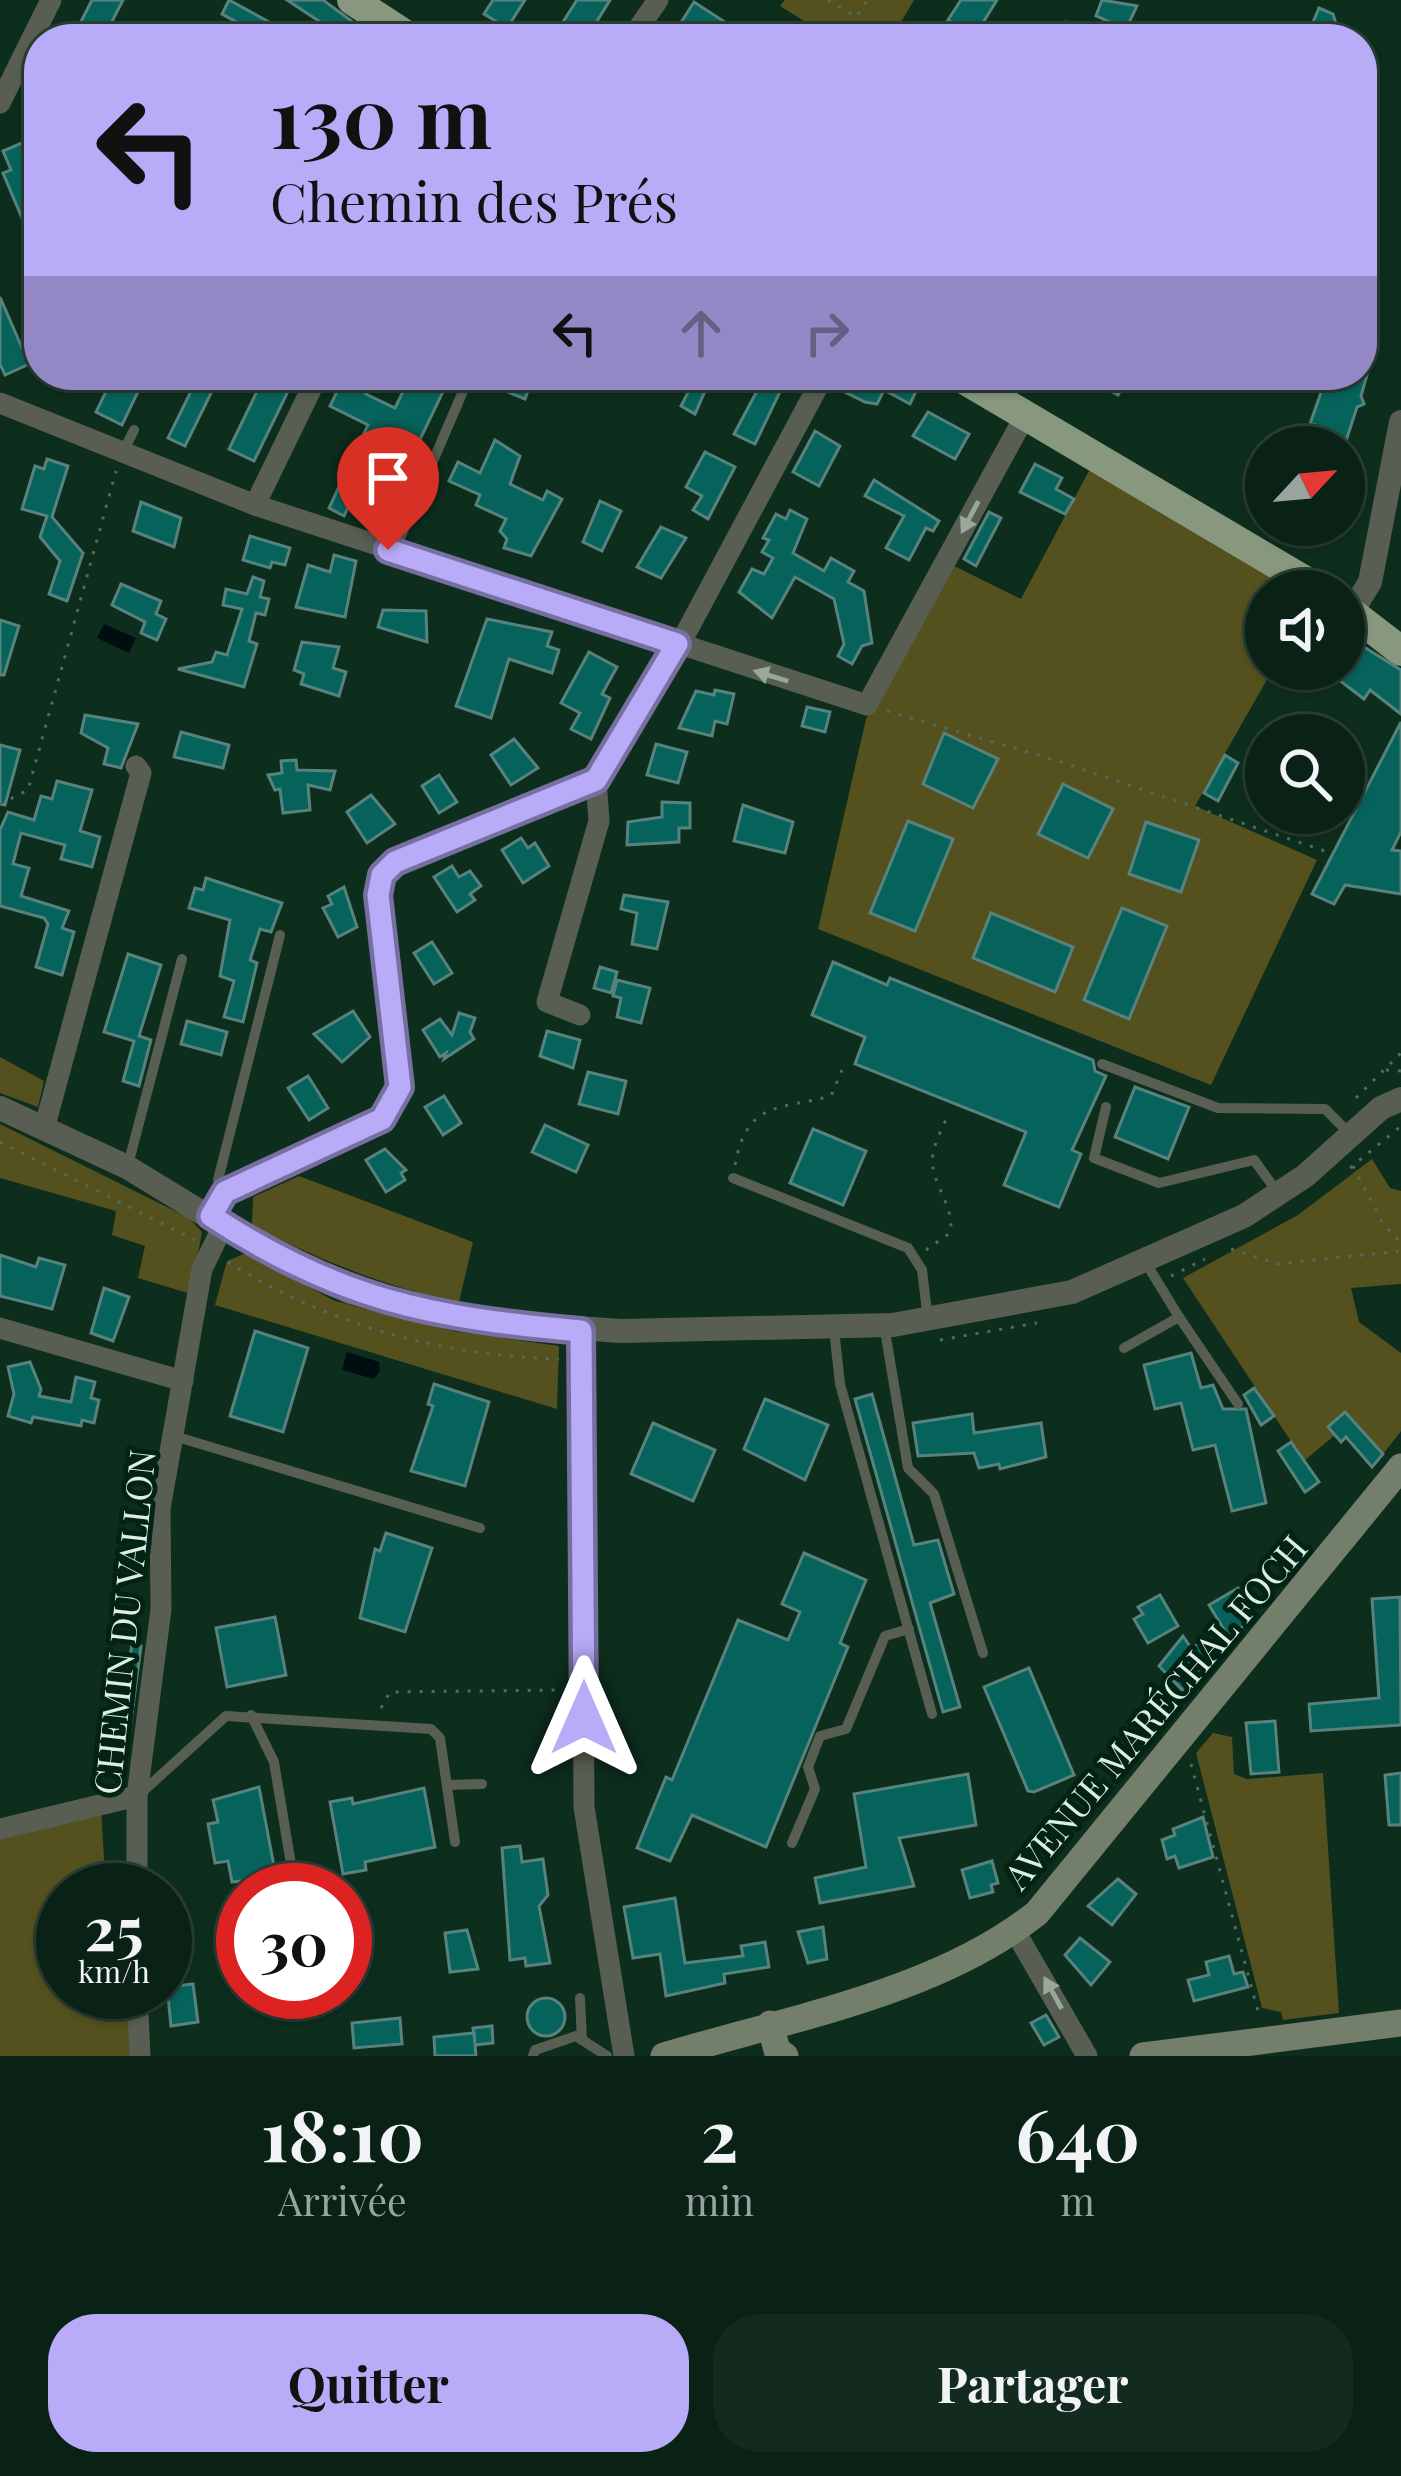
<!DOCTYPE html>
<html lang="fr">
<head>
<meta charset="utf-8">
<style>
	body { margin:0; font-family:"Playfair Display",serif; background:#132a1f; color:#f1f3f6; height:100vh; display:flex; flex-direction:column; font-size:45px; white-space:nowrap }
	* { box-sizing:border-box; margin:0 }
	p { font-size:39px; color:#99a4a1 }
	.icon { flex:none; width:66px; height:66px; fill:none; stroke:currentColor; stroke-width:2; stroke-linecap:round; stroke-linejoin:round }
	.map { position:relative; height:2056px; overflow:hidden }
	.side { display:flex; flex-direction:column; background:#0a2216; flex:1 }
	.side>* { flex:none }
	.hud { position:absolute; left:24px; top:24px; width:1353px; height:366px; border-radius:48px; box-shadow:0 3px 9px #0004,0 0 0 3px #2a3f35; background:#b8abf7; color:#111; overflow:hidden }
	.needle { width:78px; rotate:64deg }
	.fabs { position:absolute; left:1245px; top:426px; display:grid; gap:24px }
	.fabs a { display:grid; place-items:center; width:120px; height:120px; border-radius:50%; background:#0a2216; box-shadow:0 3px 9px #0004,0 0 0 3px #2a3f35; font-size:60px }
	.speed { position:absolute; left:36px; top:1863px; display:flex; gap:24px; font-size:60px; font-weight:700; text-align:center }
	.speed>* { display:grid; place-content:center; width:156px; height:156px; border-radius:50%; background:#0a2216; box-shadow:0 3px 9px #0004,0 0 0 3px #2a3f35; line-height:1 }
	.speed small { font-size:30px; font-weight:400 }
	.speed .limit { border:18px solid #d22; background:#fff; color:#111 }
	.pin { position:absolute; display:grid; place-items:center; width:102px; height:102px; color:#fff; margin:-123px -51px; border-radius:50% 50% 50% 0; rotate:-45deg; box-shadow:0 0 12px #0007 }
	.pin .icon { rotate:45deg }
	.me { position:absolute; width:132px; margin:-66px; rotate:0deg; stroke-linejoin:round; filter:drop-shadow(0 0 9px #0008) }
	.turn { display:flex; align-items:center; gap:42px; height:252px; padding:0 48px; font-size:54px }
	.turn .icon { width:156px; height:156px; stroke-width:2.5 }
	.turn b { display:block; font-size:84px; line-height:102px }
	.lanes { display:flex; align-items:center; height:114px; padding:0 48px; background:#0003; justify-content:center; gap:60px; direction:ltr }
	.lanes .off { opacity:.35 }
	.eta { display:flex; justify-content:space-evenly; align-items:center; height:204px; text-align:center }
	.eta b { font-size:72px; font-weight:700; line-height:84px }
	.primary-button { display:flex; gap:24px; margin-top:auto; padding:24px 48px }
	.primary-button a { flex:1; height:138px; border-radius:48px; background:#b8abf7; color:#111; font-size:48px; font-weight:700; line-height:138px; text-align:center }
	.primary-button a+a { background:#132a1f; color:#f1f3f6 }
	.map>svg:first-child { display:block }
</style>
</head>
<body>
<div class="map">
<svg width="1401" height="2056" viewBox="0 0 1401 2056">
	<rect width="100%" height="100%" fill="#0d2d1d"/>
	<g fill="#54511e">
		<path d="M785,0H914L891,39H833L780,6Z"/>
		<path d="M1091,467L1297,591H1266V669H1273L1195,806L1317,860L1211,1085L818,929L866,719L952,565L1021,599Z"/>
		<path d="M0,1057L44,1081L38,1107L0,1093Z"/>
		<path d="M0,1124L189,1218L202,1232L191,1294L138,1278L145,1246L112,1235L116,1211L0,1178Z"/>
		<path d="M1372,1159L1390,1188L1401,1191V1284L1351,1288L1359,1322L1401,1353V1431L1383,1454L1344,1413L1335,1435L1304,1461L1183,1278L1298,1215Z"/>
		<path d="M299,1176L473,1242L459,1302C385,1287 320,1260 252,1226L253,1197Z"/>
		<path d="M246,1253L335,1301L453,1331L559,1346L557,1409L215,1305L227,1261Z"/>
		<path d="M1213,1733L1232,1737L1234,1774L1247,1779L1323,1773L1339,2013L1283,2020L1281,2012L1262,2008L1196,1753Z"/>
		<path d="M101,1808L106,1890H63V1992H112L113,2006L127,2004L131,2056H0V1833Z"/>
	</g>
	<g fill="#000e11">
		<path d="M104,624L136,638L129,653L97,638Z"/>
		<path d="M347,1352L379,1362L380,1371L374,1379L342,1370Z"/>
	</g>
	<g fill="#05635b" stroke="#57827d" stroke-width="3">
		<path d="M92,0H123L103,39H72Z"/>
		<path d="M229,0L300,39H268L222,14Z"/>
		<path d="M287,0H323L376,39H346Z"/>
		<path d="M493,0H525L507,28L484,14Z"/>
		<path d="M577,0H610L586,39H552Z"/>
		<path d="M961,0H997L974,37L948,20Z"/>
		<path d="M1102,0L1137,6L1126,29L1096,16Z"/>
		<path d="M694,2L751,39H685L675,32Z"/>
		<path d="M1319,8L1333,14L1337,27L1365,39H1306Z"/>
		<path d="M1066,22L1106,39H1054Z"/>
		<path d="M31,139L39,158V258L3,173L11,170L3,151Z"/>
		<path d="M0,297L29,364L5,375L0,364Z"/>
		<path d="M114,375H146L122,425L96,412Z"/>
		<path d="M199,375H220L185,446L168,438Z"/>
		<path d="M265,375H296L254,461L229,449Z"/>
		<path d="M345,375H376L366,394L395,408L411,375H451L391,500L359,484L344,516L329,508L368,425L330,406Z"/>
		<path d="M508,375H534L525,399L503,390Z"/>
		<path d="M697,375H712L695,414L681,406Z"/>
		<path d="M732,375H788L755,444L734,434L758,389Z"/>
		<path d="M852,375H905L920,383L910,404L884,390L877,404L865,402L843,391Z"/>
		<path d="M1083,375H1130L1118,395Z"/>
		<path d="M1327,375H1367L1361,396L1364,404L1357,407L1344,447H1309L1315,425L1310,424Z"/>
		<path d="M928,412L969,434L955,459L913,436Z"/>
		<path d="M815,431L840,446L819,486L793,472Z"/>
		<path d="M495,440L520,456L510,484L543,500L547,491L562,499L531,556L504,548L507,539L500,531L506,519L476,505L480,495L449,481L458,462L480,473Z"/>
		<path d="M705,452L735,467L708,519L693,510L702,496L686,487Z"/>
		<path d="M47,459L68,466L52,517L83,553L67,601L49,594L60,561L40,537L47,516L22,509L35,466L44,469Z"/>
		<path d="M1035,464L1062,478L1056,489L1074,499L1065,514L1020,492Z"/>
		<path d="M874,480L939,521L933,531L926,528L909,560L886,548L904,516L865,496Z"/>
		<path d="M600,501L621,511L602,551L583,542Z"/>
		<path d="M141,502L181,518L174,547L133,531Z"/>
		<path d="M790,510L807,519L793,553L824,571L831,558L854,571L848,582L864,591L872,643L862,646L852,664L838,656L844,644L834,599L795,577L772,618L739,592L752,569L764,574L773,558L762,552L769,540L763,538L776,514L786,519Z"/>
		<path d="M989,512L1001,518L976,566L964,559Z"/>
		<path d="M661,527L686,538L661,578L637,567Z"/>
		<path d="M250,536L290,548L285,565L272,562L270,568L243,560Z"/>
		<path d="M334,555L356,561L345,617L296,607L308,565L330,572Z"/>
		<path d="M253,577L264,581L260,597L269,599L265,615L256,613L249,641L257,644L244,687L178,669L212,662L216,652L227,655L242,609L223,605L226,589L247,594Z"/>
		<path d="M121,584L161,601L156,614L166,619L157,640L141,633L145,622L112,605Z"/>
		<path d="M383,610L426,611L427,642L378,627Z"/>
		<path d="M487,619L552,632L547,646L559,650L552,673L509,659L491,718L456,706Z"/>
		<path d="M0,620L19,626L4,675H0Z"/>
		<path d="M302,642L339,647L333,668L346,672L339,696L301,684L304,674L294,670Z"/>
		<path d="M1364,647L1401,670V714L1370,690L1364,699L1339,680Z"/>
		<path d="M589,652L617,667L602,694L610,698L591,739L571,729L580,713L561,703Z"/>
		<path d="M715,690L734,694L727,724L715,721L712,736L679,728L696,691L714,695Z"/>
		<path d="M807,707L830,712L825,732L802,726Z"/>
		<path d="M85,715L138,724L121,768L104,764L108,748L81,733Z"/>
		<path d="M1401,722V832L1392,850L1401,851V894L1345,885L1334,904L1312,894Z"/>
		<path d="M181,732L229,745L223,768L174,757Z"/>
		<path d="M944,733L998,759L973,808L923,784Z"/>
		<path d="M514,739L538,768L511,785L491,755Z"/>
		<path d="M656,744L687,752L678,783L647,775Z"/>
		<path d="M0,745L20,750L5,805L0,804Z"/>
		<path d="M1225,755L1238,763L1218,801L1204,793Z"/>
		<path d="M296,760L297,770L335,771L330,790L308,785L310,810L283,813L280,789L275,790L268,775L282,773L281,761Z"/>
		<path d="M439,775L457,802L439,813L422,786Z"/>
		<path d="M57,781L92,790L80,831L100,837L92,867L61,859L65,845L21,833L13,864L29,868L21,896L69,911L62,928L74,932L62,975L36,967L48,924L44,918L0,906V830L8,812L34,820L41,796L52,799Z"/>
		<path d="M1063,784L1113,809L1088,858L1038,834Z"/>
		<path d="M371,795L395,824L367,843L347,812Z"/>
		<path d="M662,802L690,803V828H679V842L627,845L628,822L662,817Z"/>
		<path d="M743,805L793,822L785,853L734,841Z"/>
		<path d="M908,821L953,839L915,931L870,913Z"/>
		<path d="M1146,822L1199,840L1181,892L1129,874Z"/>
		<path d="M521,838L528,848L535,843L549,866L523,883L502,850Z"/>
		<path d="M452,866L459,877L470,871L481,886L470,894L475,900L457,912L434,877Z"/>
		<path d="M206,878L282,903L271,932L260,929L250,960L257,963L243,1022L224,1017L234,981L220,976L230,920L189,908L195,888L203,890Z"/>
		<path d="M344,887L357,927L338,937L323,908L332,904L328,896Z"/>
		<path d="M624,895L668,902L657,949L632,944L637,913L621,909Z"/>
		<path d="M1122,908L1167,926L1129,1019L1084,1000Z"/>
		<path d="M991,913L1073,947L1055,992L973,958Z"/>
		<path d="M432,942L452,973L434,984L414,953Z"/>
		<path d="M128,954L161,965L139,1036L151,1040L139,1086L123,1081L134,1041L104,1032Z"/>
		<path d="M833,962L887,985L890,978L1093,1060L1095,1071L1106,1076L1072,1150L1081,1154L1059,1207L1004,1185L1026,1132L855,1064L865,1037L812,1015Z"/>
		<path d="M600,967L617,972L611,993L594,988Z"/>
		<path d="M617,980L650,988L641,1023L617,1017L621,998L613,996Z"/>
		<path d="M353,1011L370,1037L342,1062L314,1034Z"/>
		<path d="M459,1013L475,1018L470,1032L474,1039L444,1059L446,1053L440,1057L423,1030L440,1019L452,1035Z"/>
		<path d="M187,1021L227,1032L221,1055L181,1044Z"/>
		<path d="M547,1031L580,1040L573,1068L540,1056Z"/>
		<path d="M588,1072L626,1081L618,1114L579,1104Z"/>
		<path d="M308,1076L328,1108L309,1120L288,1088Z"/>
		<path d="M1135,1087L1189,1107L1168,1159L1115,1137Z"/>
		<path d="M444,1096L461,1123L443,1135L425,1107Z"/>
		<path d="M545,1125L588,1145L576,1172L532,1152Z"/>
		<path d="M813,1129L866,1151L843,1205L790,1183Z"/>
		<path d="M385,1149L406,1170L401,1173L405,1180L386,1192L366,1160Z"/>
		<path d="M0,1255L36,1267L39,1258L65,1265L52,1309L0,1296Z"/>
		<path d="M104,1288L129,1297L113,1341L91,1333Z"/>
		<path d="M255,1331L308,1348L283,1432L230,1416Z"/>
		<path d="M1191,1353L1201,1388L1213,1385L1223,1409H1246L1266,1503L1232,1511L1215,1445L1193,1450L1181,1403L1155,1409L1144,1365Z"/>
		<path d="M30,1362L41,1389L39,1396L71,1402L76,1377L95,1382L91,1398L99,1400L94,1423L82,1420L81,1426L33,1417L31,1423L8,1416L14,1394L8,1367Z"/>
		<path d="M434,1384L489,1402L465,1486L411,1471L433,1406L428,1404Z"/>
		<path d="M1254,1388L1274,1416L1261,1425L1244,1395Z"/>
		<path d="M872,1394L914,1545L938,1540L954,1594L930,1603L960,1707L943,1712L855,1399Z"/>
		<path d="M765,1399L828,1425L805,1480L744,1449Z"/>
		<path d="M1345,1412L1383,1454L1372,1467L1346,1437L1341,1442L1328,1427Z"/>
		<path d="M972,1414L974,1433L1041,1423L1046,1457L1000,1469L999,1464L979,1468L974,1453L918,1456L913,1423Z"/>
		<path d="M653,1423L715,1450L693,1501L631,1474Z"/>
		<path d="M1291,1442L1319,1482L1305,1492L1278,1451Z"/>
		<path d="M386,1533L432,1548L405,1632L360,1618L375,1549L380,1551Z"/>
		<path d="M804,1553L866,1580L840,1643L848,1647L766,1847L692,1815L670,1861L637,1848L666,1777L672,1780L738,1620L788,1640L800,1612L782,1604Z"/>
		<path d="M1238,1588L1253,1613L1231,1641L1209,1605Z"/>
		<path d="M1160,1595L1178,1626L1148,1643L1134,1619L1143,1614L1138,1607Z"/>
		<path d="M1400,1597L1401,1725L1311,1731L1309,1704L1379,1698L1372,1599Z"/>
		<path d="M275,1617L286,1675L227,1687L216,1628Z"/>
		<path d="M1183,1636L1191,1648L1205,1641L1215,1660L1187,1695L1159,1666Z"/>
		<path d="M132,1645L141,1646L130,1729L117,1727Z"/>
		<path d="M1029,1668L1074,1775L1034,1792L1028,1791L984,1687Z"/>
		<path d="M1275,1721L1279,1772L1251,1774L1246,1723Z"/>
		<path d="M1401,1773V1825H1389L1385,1775Z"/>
		<path d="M968,1774L976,1825L899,1838L914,1886L820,1903L815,1878L866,1867L854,1794Z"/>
		<path d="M259,1787L276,1877L232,1882L228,1861L215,1863L208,1824L218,1822L213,1800Z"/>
		<path d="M424,1788L435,1847L365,1862L366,1870L343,1874L330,1802L352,1798L353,1804Z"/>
		<path d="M1203,1817L1213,1857L1179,1868L1175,1856L1167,1859L1162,1840L1175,1835L1173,1829Z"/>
		<path d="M520,1846L522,1862L543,1859L548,1895L539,1906L550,1963L526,1966L525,1958L510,1960L502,1848Z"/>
		<path d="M992,1861L998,1883L991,1885L993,1892L970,1898L962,1870Z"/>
		<path d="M1118,1879L1136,1894L1112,1925L1088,1906Z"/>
		<path d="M675,1898L685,1963L743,1956L741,1946L765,1942L769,1967L724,1974L725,1983L666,1996L660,1954L633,1958L624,1907Z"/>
		<path d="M823,1927L827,1959L808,1963L798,1932Z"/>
		<path d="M467,1930L478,1969L450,1972L445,1933Z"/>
		<path d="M1080,1938L1110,1962L1091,1985L1065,1955Z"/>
		<path d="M1229,1956L1234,1974L1243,1972L1248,1987L1194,2001L1188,1980L1209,1975L1206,1962Z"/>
		<path d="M193,1984L198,2022L171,2026L167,1987Z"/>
		<circle cx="546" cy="2017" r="19"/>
		<path d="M1046,2015L1059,2037L1044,2045L1031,2023Z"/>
		<path d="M400,2018L402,2044L354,2048L352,2023Z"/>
		<path d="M492,2026L493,2043L475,2045L473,2028Z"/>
		<path d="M474,2033L476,2056H435L434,2037Z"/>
	</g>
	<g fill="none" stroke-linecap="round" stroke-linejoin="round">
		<g stroke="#516c5e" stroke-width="3" stroke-dasharray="3 9" stroke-linecap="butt">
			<path d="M828,0L856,17L868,0"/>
			<path d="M96,382L100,375"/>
			<path d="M887,711L1055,760L1325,851"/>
			<path d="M0,804L28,790L116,471"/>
			<path d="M1386,1070L1401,1071"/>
			<path d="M1356,1098L1401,1053"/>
			<path d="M0,1142L195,1240"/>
			<path d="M735,1165C747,1100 779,1110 831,1096L842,1070"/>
			<path d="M1353,1166L1383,1224L1401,1243"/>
			<path d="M1350,1168L1401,1126"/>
			<path d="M1231,1249L1278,1264L1401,1251"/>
			<path d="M926,1250L950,1233C956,1205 928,1182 933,1154C935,1141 943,1127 948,1115"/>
			<path d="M228,1262C329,1326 441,1355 559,1359"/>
			<path d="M1171,1276L1205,1259"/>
			<path d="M940,1340L1037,1323"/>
			<path d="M381,1708L390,1692L560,1690"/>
			<path d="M1191,1764L1259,2015"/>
		</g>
		<g stroke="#585f52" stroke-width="10">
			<path d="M123,452L134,430"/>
			<path d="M394,552L470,375"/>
			<path d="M1102,1064L1218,1108L1325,1109L1349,1133"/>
			<path d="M1106,1107L1094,1158L1159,1183L1254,1160L1278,1193"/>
			<path d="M128,1165L182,959"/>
			<path d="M733,1178L908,1248L922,1270L928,1320"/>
			<path d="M225,1192L218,1180L280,935"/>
			<path d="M1179,1317L1238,1404"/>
			<path d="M884,1325L908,1468L934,1494L983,1653"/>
			<path d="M834,1329L840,1384L932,1714"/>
			<path d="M1124,1348L1179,1317L1146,1263"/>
			<path d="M174,1436L480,1528"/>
			<path d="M251,1715L274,1762L295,1888"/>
			<path d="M447,1785L482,1784"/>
			<path d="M140,1794L226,1716L431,1729L440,1738L455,1842"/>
			<path d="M792,1843L815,1789L808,1767L820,1736L846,1729L885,1636L909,1629"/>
			<path d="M580,1998L582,2040"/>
			<path d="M533,2056L535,2050L576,2036L607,2056"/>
		</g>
		<g stroke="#585f52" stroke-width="21">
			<path d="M631,39L658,0"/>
			<path d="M0,103L51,0"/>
			<path d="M0,403L255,505L867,705L1026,414"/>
			<path d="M255,505L318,375"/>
			<path d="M580,1015L547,1002L599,821L596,780"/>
			<path d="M44,1129L141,773L136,766"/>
			<path d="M211,1215L225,1193L382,1119L400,1087L378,894L382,875L395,862L596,780L687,631L824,375"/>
			<path d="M0,1328L183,1381"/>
			<path d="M581,1331L584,1807L624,2056"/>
			<path d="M0,1829L137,1796"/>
			<path d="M137,1890V1796L161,1609L160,1509L202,1269L224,1224"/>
			<path d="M1015,1931L1087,2056"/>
			<path d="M137,1992L140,2056"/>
		</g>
		<g stroke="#585f52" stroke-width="24">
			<path d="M1351,613L1370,582L1401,422"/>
			<path d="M0,1108L127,1167L281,1261L350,1292L474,1321L621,1331L893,1325L1072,1292L1244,1216L1305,1176L1381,1108L1401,1099"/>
		</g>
		<g stroke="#737f6b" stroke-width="27">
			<path d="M770,2024L777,2050L785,2056"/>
			<path d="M664,2056C786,2019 937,1993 1037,1913L1401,1467"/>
			<path d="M1143,2056L1401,2023"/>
		</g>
		<g stroke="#88987e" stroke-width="30">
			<path d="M352,0L412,39"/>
			<path d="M957,375L1322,591"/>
			<path d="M1344,607L1401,651"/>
		</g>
	</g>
	<defs><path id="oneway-solid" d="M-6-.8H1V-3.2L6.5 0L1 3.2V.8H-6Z" transform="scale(3)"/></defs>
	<g fill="#9aa79b">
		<use href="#oneway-solid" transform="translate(970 517) rotate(118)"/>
		<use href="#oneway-solid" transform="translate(771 676) rotate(-163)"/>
		<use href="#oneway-solid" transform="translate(1053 1993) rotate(-119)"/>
	</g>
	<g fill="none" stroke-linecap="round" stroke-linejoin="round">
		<defs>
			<path id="route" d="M388,550L677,644L596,780L395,862L382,875L378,895L400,1087L382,1119L225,1192L211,1216C339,1300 432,1318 581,1331L584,1718"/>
		</defs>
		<use href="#route" stroke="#786fa1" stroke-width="30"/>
		<use href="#route" stroke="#b8abf7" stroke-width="21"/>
	</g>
	<g text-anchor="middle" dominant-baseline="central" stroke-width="10" stroke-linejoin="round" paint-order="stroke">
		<g font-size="36" fill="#ddefe4" stroke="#032314">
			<text transform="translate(123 1622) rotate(-84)">CHEMIN DU VALLON</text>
			<text transform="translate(1154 1711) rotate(-50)">AVENUE MARÉCHAL FOCH</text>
		</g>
	</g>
</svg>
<div class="fabs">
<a><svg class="needle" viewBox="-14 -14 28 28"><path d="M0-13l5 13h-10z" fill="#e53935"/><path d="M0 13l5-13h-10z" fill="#99a4a1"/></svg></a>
<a><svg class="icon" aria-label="sound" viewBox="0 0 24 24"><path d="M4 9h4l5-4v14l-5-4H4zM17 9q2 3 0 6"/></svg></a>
<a><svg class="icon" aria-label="search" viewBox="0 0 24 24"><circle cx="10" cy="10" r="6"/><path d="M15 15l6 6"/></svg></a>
</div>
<div class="speed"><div>25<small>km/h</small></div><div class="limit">30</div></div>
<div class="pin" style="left:388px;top:550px;background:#d93025"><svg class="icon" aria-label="arrive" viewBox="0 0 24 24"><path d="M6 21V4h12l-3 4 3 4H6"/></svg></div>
<svg class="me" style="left:584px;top:1718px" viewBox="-20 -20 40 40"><path d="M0-17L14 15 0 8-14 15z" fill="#b8abf7" stroke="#fff" stroke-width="4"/></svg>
<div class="hud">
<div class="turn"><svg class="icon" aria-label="left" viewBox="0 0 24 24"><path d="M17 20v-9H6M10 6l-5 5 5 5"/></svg><div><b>130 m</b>Chemin des Prés</div></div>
<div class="lanes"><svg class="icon" aria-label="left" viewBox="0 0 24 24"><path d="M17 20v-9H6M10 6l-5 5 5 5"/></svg><svg class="icon off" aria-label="ahead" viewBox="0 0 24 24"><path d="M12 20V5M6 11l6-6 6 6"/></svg><svg class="icon off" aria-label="right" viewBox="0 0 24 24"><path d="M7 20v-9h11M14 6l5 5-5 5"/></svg></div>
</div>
</div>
<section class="side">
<div class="eta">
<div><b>18:10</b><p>Arrivée</p></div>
<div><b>2</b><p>min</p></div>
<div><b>640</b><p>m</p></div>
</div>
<div class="primary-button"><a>Quitter</a><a>Partager</a></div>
</section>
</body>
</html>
